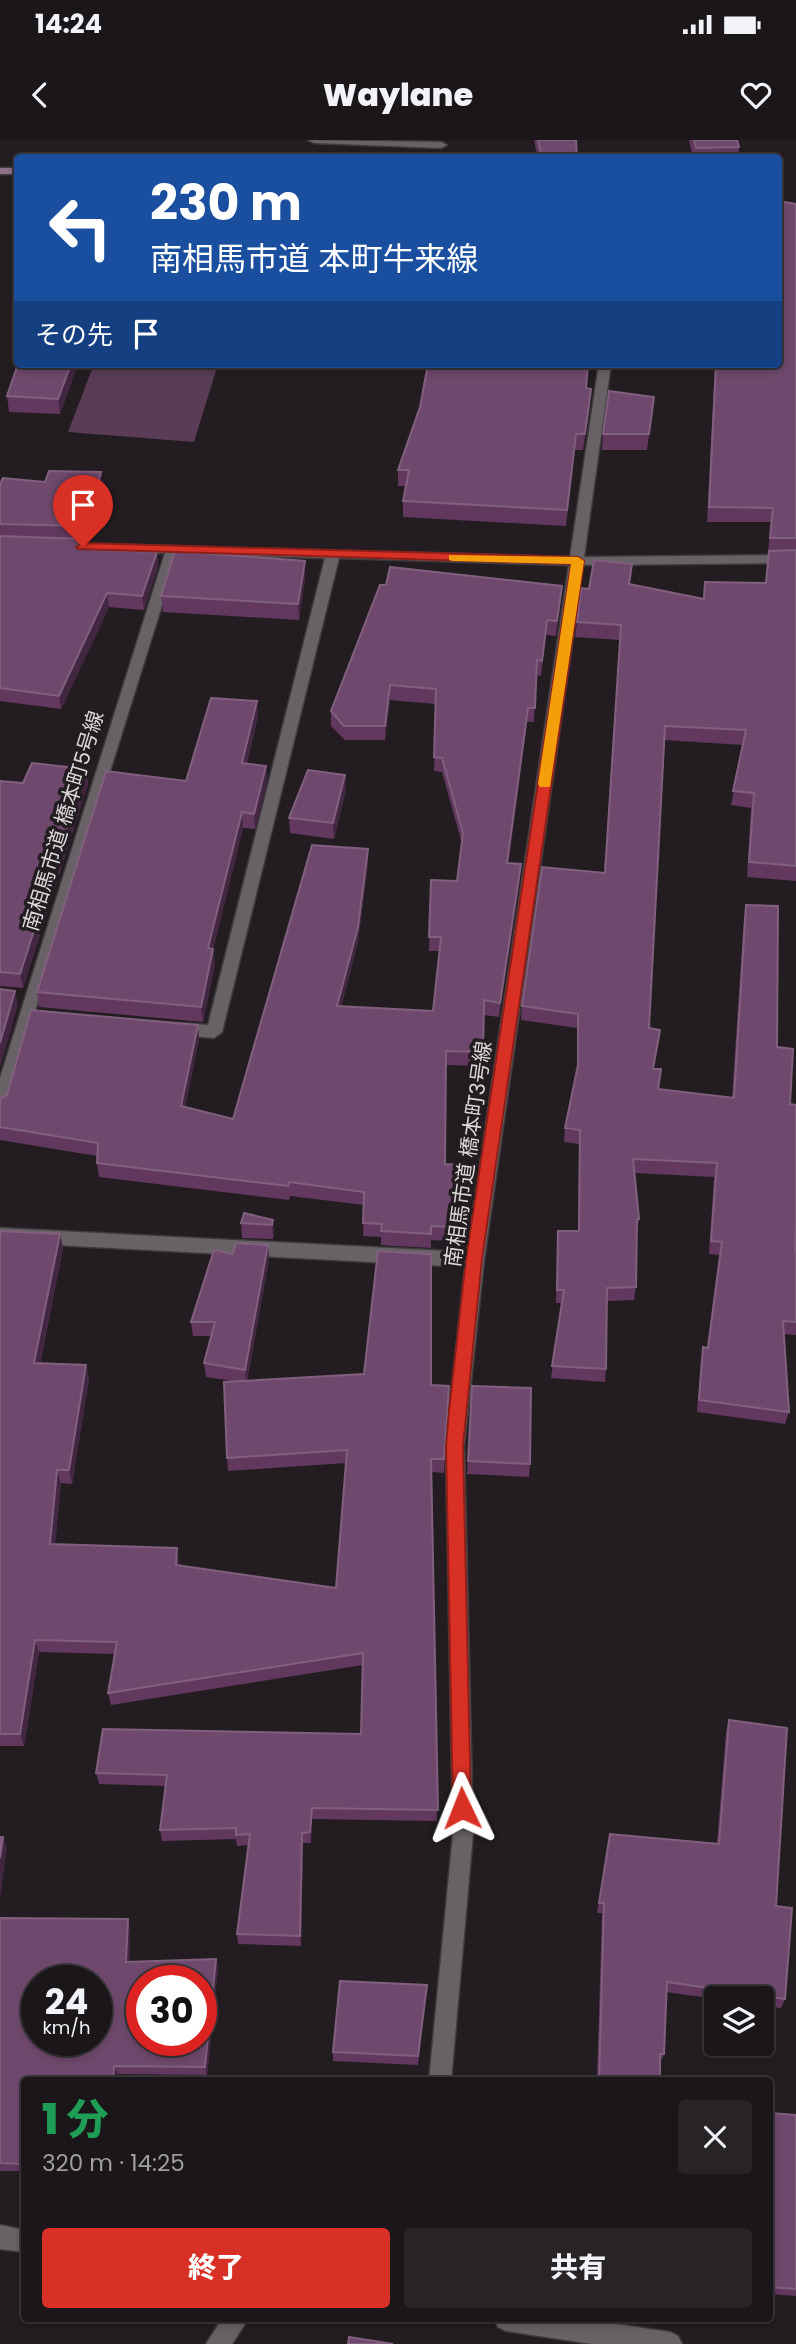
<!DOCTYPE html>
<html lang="ja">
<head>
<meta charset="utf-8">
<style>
	body { margin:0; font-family:Poppins,"Noto Sans JP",sans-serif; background:#272327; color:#f1f3f6; height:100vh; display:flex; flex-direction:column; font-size:26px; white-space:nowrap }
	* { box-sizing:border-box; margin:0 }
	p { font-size:23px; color:#9f9fa2 }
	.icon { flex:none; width:38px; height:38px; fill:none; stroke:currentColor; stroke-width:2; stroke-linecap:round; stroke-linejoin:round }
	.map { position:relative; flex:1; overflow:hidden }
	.sheet { position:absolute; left:21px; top:1937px; width:752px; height:245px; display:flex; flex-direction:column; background:#1a161a; border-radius:7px; box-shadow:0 4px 10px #0003,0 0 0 2px #383539 }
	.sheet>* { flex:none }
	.banner { position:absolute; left:14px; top:14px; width:768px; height:214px; border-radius:7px; box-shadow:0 4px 10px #0003,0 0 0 2px #383539; background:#1a4fa0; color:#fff; overflow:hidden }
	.buttons { position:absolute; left:704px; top:1846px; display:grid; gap:14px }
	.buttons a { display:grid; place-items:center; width:70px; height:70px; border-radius:7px; background:#1a161a; box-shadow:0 4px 10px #0003,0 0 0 2px #383539; font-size:35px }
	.speed { position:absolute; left:21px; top:1825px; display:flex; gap:14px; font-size:35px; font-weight:700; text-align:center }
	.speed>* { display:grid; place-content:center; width:91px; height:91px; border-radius:50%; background:#1a161a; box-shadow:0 4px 10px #0003,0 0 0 2px #383539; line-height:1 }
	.speed small { font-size:18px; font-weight:400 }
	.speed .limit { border:10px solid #d22; background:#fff; color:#111 }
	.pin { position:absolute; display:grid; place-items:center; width:60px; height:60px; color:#fff; margin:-72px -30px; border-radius:50% 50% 50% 0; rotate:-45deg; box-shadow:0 0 7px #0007 }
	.pin .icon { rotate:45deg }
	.me { position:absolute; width:77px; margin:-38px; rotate:358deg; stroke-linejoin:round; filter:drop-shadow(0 0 5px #0008) }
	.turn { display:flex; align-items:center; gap:24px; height:147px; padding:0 21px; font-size:32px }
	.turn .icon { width:91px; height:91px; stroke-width:2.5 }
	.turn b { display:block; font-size:49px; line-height:60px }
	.then { display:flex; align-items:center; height:66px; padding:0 21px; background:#0003; gap:14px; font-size:26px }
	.round { display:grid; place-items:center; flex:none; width:74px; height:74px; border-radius:7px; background:#272327 }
	.summary { display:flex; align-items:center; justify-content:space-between; height:119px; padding:0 21px }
	h1 { font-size:42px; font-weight:800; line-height:52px; color:#1e9e55 }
	.cta { display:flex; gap:14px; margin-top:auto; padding:14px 21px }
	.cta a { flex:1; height:80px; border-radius:7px; background:#d93025; color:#fff; font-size:28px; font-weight:800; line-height:80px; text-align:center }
	.cta a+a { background:#272327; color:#f1f3f6 }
	.status { display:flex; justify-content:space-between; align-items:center; height:49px; padding:0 35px; background:#1a161a; direction:ltr }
	.status svg { height:19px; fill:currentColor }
	header { display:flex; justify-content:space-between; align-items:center; height:91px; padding:0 21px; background:#1a161a; font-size:32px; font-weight:800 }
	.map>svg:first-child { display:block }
</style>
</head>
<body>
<div class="status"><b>14:24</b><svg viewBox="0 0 49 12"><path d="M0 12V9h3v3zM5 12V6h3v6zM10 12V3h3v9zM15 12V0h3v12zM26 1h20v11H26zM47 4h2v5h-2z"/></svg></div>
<header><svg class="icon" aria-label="back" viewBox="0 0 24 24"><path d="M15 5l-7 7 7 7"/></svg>Waylane<svg class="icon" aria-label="heart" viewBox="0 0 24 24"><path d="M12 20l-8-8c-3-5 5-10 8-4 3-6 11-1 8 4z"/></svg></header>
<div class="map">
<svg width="796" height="2204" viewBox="0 0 796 2204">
	<rect width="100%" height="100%" fill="#231d22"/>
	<path fill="#5a3c57" d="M94,224H218L194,302L68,292Z"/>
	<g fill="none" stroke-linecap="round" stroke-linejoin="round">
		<defs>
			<path id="service" d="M308,0L441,2L447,5L441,8L314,3Z"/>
			<g id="minor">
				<path d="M599,224H611L584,417L796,415V423L583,425L484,1120L464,1306L473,1694L451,1941H429L453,1694L446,1306L465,1127L0,1102V1088L467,1112L569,425L339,418L222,892L214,898L176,895L168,889L176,883L208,885L325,418L178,414L34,874L8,968L0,974V938L165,413L61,410L56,409V403L570,417Z"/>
				<path d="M222,2179H248L232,2204H206Z"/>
			</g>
			<g id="tertiary">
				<path d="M0,2085L24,2090V2112L0,2109Z"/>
				<path d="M494,2179H582L670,2192L678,2196L682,2204H592L506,2191L498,2187Z"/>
			</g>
			<rect id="secondary" x="0" y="28" width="18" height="6"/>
		</defs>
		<use href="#service" stroke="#3e3a3d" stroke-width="3"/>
		<use href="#minor" stroke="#3e3a3d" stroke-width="3"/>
		<use href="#tertiary" stroke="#3e3a3d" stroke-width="3"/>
		<use href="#secondary" stroke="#3e3a3d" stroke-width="3"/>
		<use href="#service" fill="#686267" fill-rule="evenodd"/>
		<use href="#minor" fill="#686267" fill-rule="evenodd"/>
		<use href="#tertiary" fill="#686267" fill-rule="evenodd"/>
		<use href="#secondary" fill="#8d708a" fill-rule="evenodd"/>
	</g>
	<g fill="#62385f">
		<path d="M534,0H576L577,18H538Z"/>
		<path d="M689,0H737L739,7L738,18H693Z"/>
		<path d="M796,64V741L747,737L751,668L731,665L743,605L664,600L649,888L654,929L658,949L732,957L744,779L746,765L777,907L790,964L795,1112H796V1195L784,1194L789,1272L785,1284L697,1272L701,1220L703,1207L707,1208L719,1115L709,1114L714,1037L635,1033L639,1079L637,1092L636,1147L634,1160L607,1161L606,1229L605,1242L551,1238L562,1163H556L557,1105L558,1091H578L579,1004L564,1002L565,988L577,932V888L521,880L522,866L604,733L620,500L575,497L577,482L589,449L630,444L703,459L705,442L765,443L769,413H768L771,382H707L715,224H779Z"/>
		<path d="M18,224H78L60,274L9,272L7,256Z"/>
		<path d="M586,248L590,265L583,310H575L566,386L403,377V361L406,346H398V330L420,267Z"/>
		<path d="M654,257L647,310H602L603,294Z"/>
		<path d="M101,332L103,346L89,400H84L85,410L157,412L158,426L144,470L109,467L61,569L0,561V344L45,342Z"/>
		<path d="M305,421V437L299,480L163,472L161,456Z"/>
		<path d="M386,445L562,446L556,496L546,495L541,536L536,535L534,582H527L508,723L520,739L499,877L484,875L483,926L446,925L445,1024L460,1039L448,1101L431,1100V1108L381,1105V1097L363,1096L364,1065L290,1056L289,1060L99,1037L97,1023V1016L0,1000V959L199,899L185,967L233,979L368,709V724L358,802L341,867L433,871L440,811H429L431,740L457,741L462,704L442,632L434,631L436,564L390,560L385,600H345L331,586V571Z"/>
		<path d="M258,576L247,623L266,626L267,641L255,689L243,688L213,809L215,824L203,882L39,867L37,852Z"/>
		<path d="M86,629L88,644L23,848L0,846V641L23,643Z"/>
		<path d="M346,650L334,699L290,693L289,678Z"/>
		<path d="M273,1080L274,1094L273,1099L242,1098L241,1083Z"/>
		<path d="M60,1094L63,1108L40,1224L86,1225L89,1239L72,1344L61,1343L55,1404L179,1421V1426L336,1448L346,1323L228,1331L227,1318L233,1241L206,1237L204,1223L211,1196H193L191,1182L233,1114L268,1105L269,1119L247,1241L449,1246L444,1333L432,1332L437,1681L312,1679L311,1703H303L301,1806L238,1804L237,1794L248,1705L237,1706L236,1699L162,1701L160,1690L166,1646L99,1644L96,1633L361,1594L363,1525L111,1565L108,1553L115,1514L39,1512L24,1606H0V1096Z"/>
		<path d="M472,1246L530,1324L529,1337L467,1334Z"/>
		<path d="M729,1580L776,1766L785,1859L781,1868L761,1866V1858L716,1859L666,1852L664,1914L660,1923V1941H597L602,1773H597L610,1694L717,1703L726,1592Z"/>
		<path d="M0,1778L130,1789L129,1822L216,1819L218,1828L207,1935L118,1934L117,1941H24V2031H0Z"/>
		<path d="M426,1854L418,1925L333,1921V1912Z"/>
		<path d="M770,1973L796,1975V2156L770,2154Z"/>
	</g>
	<g fill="#432641">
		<path d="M71,224H78L60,274L58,259Z"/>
		<path d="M591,249L590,265L583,310L585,294Z"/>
		<path d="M101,332L103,346L89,400L87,386Z"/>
		<path d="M157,412L158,426L144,470L142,456Z"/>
		<path d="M305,421V437L299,480L298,464Z"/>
		<path d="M562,446L561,461L556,496L557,481Z"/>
		<path d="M107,453L109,467L61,569L59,556Z"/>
		<path d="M390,545V560L385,600V586Z"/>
		<path d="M257,561L258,576L243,638L242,623Z"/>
		<path d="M528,568L527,582L507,737V723Z"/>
		<path d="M266,626L267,641L255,689L254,674Z"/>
		<path d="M86,629L88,644L23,848L20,834Z"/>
		<path d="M345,635L346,650L334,699L333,683Z"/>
		<path d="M242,672L243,688L209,823L208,808Z"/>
		<path d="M368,709V724L358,802L337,881V866Z"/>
		<path d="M521,724L520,739L499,877L500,863Z"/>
		<path d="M213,809L215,824L203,882L201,867Z"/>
		<path d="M15,851L18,865L0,928V903Z"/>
		<path d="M198,885L199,899L182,980L181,966Z"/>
		<path d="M460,1025V1039L448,1101V1087Z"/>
		<path d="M273,1080L274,1094L273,1099L272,1085Z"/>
		<path d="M60,1094L63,1108L37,1237L34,1223Z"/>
		<path d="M268,1105L269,1119L246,1243L245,1230Z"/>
		<path d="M86,1225L89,1239L72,1344L69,1330Z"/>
		<path d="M57,1330L61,1343L54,1417L50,1404Z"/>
		<path d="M177,1408L179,1421V1438L176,1425Z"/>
		<path d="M35,1500L39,1512L24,1606L20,1594Z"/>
		<path d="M312,1668V1679L311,1703L310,1692Z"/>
		<path d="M302,1693L303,1703L301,1806L300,1796Z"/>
		<path d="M3,1697L7,1708L0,1759V1718Z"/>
		<path d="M128,1779L130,1789L129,1831L126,1822Z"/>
		<path d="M216,1819L218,1828L207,1935L205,1927Z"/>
		<path d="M427,1845L426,1854L418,1925V1916Z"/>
		<path d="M114,1926L118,1934L117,1941H113Z"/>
	</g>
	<g fill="#6f496d" stroke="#80607e" stroke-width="2" fill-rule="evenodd">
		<path d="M538,0H576L577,18H542Z"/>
		<path d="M694,0H737L739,7L696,8Z"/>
		<path d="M779,61L796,64V398H770L773,368L709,367L716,224H779Z"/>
		<path d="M18,224H71L58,259L7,256Z"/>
		<path d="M428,224H588L586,248L591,249L585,294H576L567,370L403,361L409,330H398L420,267Z"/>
		<path d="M609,251L654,257L649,294H603Z"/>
		<path d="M49,331L101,332L87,386L0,384V344L3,338L45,342Z"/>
		<path d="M0,396L84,399L81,409L157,412L142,456L107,453L59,556L0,548Z"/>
		<path d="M796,410V726L749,722L754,653L733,651L746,590L665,586L649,888L660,890L653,929H661L658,949L734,958L746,765L778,766L777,907L793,909L790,964L796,965V1085L795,1112H796V1182L783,1181L789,1272L699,1260L703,1207L708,1208L722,1102L711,1101L717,1023L633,1019L639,1079H637L636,1147L607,1148L606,1229L552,1226L564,1150H557L558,1091H579L580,990L565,988L578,925V874L522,866L542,727L605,733L621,485L577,482L581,448L589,449L594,420L632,424L629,444L704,459L705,442L766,443L769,411Z"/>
		<path d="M175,411L305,421L298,464L161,456Z"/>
		<path d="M390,427L562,446L557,481L547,480L542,521L537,520L535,568H528L507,723L521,724L500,863L484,860L483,912L446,911L445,1024L460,1025L448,1087L431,1086V1094L381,1091L382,1084L363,1083L364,1052L289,1042L288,1046L97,1023L98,1003L0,987V959L7,955L31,870L198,885L181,966L233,979L312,705L368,709L358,787L337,866L433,871L441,797H429L431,740L457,741L463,693L442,618L434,617L436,549L390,545L385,586H344L331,571L380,445H386Z"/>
		<path d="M211,558L257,561L242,623L266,626L254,674L242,672L208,808L213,809L201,867L37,852L106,631L186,641Z"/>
		<path d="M32,623L86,629L20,834L0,832V641L23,643Z"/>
		<path d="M308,630L345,635L333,683L289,678Z"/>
		<path d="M0,849L15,851L0,903Z"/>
		<path d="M244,1073L273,1080L272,1085L241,1083Z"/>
		<path d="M1,1091L60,1094L34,1223L86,1225L69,1330H57L50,1404L177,1408L176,1425L336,1448L347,1310L227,1318L224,1242L364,1234L378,1111L431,1114V1245L449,1246L444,1319H431L438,1670L312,1668L310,1692L302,1693L300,1796L237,1794L250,1694L236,1695V1688L160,1690L167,1635L96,1633L103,1589L361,1594L363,1513L108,1553L117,1502L35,1500L20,1594H0V1096Z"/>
		<path d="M236,1103L268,1105L245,1230L204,1223L215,1182H191L214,1110L233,1114Z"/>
		<path d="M472,1246L531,1248L530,1324L468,1321Z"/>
		<path d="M729,1580L787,1588L776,1766L792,1768L785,1859L667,1842L664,1914H660V1941H599L604,1763H599L610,1694L719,1704Z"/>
		<path d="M0,1697H3L0,1718Z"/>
		<path d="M0,1778L128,1779L126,1822L216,1819L205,1927L114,1926L113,1941H24V2024L0,2023ZM37,1841H96V1900H37ZM142,1841H201V1900H142Z"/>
		<path d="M340,1841L427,1845L418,1916L333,1912Z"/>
		<path d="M770,1973L796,1975V2149L770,2147Z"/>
		<path d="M349,2197L393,2204H348Z"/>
	</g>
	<path fill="#d93025" stroke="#8d1f18" stroke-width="2" d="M83,403L578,417L584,421L482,1119L463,1306L471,1668L469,1674L462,1677L455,1674L453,1668L446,1306L449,1271L466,1119L571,424L78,409L76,407Z"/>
	<path fill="#f59e0b" d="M449,415L578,417L584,421L550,647H540L538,644L571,424L453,421L449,420Z"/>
	<g text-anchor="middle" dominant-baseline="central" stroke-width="7" stroke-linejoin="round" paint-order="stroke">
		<g font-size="21" fill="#dbd8db" stroke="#231d22">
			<text transform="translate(63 681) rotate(-73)">南相馬市道 橋本町5号線</text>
			<text transform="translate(468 1014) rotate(-82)">南相馬市道 橋本町3号線</text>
		</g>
	</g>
</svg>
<div class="buttons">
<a><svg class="icon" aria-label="layers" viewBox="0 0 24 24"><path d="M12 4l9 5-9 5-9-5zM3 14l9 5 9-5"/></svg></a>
</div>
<div class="speed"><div>24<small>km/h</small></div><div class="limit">30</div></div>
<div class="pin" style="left:83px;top:407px;background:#d93025"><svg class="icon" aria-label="arrive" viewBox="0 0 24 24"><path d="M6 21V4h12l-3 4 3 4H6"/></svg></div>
<svg class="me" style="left:462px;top:1668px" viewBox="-20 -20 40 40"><path d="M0-17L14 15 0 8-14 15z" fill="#d93025" stroke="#fff" stroke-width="4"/></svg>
<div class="banner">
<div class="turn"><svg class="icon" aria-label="left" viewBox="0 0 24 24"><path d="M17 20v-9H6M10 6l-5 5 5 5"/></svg><div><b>230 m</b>南相馬市道 本町牛来線</div></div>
<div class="then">その先<svg class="icon" aria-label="arrive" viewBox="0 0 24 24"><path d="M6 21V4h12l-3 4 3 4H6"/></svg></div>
</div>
<section class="sheet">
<div class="summary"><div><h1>1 分</h1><p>320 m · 14:25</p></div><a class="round"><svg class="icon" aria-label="close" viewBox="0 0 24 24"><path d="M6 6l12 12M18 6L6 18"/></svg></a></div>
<div class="cta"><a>終了</a><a>共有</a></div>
</section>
</div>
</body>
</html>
